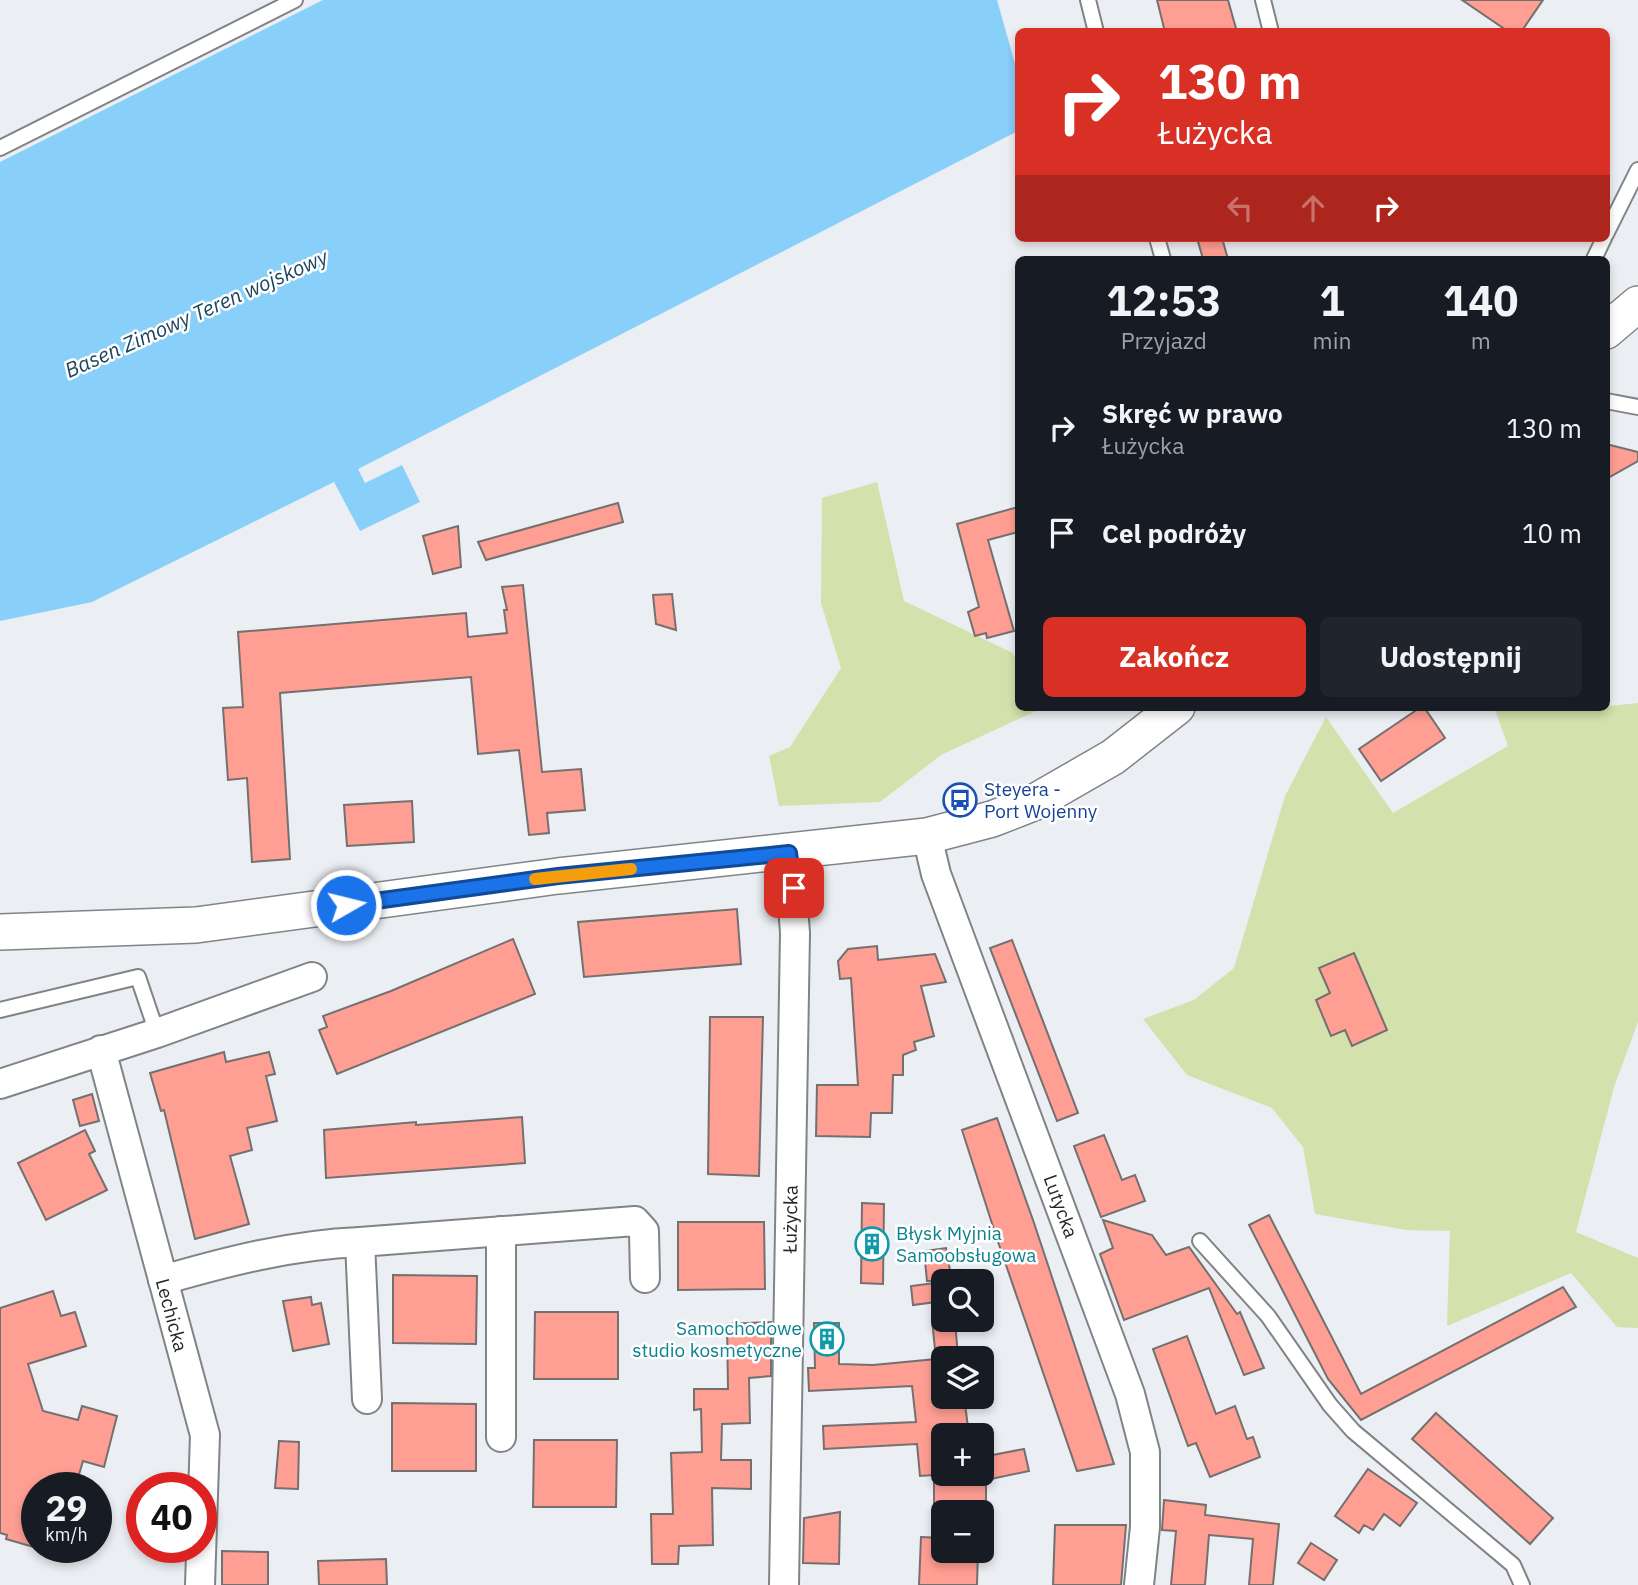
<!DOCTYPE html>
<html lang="pl">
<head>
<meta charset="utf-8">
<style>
	body { margin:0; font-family:"IBM Plex Sans",sans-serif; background:#20242c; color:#f1f3f6; height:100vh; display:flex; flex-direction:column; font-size:26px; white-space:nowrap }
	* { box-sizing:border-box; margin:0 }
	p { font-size:23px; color:#9ea1a6 }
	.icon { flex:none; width:38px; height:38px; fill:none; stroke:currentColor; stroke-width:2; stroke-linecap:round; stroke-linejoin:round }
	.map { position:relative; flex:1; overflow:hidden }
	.side { position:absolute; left:1015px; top:256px; width:595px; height:455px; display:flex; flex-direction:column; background:#171b24; border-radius:10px; box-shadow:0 4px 10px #0003 }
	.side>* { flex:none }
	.top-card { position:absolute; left:1015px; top:28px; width:595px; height:214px; border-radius:10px; box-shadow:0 4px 10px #0003; background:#d93025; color:#fff; overflow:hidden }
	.controls { position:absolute; left:931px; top:1269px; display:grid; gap:14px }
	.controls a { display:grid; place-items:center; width:63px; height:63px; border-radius:10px; background:#171b24; box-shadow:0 4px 10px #0003; font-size:35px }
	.speed { position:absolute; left:21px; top:1472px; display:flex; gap:14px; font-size:35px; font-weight:700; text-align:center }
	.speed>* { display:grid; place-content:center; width:91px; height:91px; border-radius:50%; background:#171b24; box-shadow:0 4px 10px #0003; line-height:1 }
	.speed small { font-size:18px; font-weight:400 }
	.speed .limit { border:10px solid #d22; background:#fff; color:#111 }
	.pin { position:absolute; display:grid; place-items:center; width:60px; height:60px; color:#fff; margin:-30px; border-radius:14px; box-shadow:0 4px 10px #0006 }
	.me { position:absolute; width:77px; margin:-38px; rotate:82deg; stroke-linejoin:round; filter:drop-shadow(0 0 5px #0008) }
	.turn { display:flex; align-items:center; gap:24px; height:147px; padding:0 28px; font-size:32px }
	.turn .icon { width:91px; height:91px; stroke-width:2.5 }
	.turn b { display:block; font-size:49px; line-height:60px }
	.lanes { display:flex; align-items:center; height:66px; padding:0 28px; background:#0003; justify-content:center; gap:35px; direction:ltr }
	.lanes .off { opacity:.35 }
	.eta { display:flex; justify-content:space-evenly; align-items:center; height:119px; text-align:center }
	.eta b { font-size:42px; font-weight:800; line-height:49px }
	.action { display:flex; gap:14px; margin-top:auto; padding:14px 28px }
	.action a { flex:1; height:80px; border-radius:10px; background:#d93025; color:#fff; font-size:28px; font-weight:800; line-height:80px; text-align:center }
	.action a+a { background:#20242c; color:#f1f3f6 }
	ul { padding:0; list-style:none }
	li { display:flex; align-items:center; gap:21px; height:105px; padding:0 28px }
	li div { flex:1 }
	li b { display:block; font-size:26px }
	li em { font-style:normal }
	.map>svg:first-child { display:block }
</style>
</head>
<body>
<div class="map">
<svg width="1638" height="1585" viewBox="0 0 1638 1585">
	<rect width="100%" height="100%" fill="#ebeef2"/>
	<g fill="#d3e1ac">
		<path d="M877,482L904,601L1013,653L1018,667V707H1035L1036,711L941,755L880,802L779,806L769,756L790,747L841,668L821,603L822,498Z"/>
		<path d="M1638,703V1022L1614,1087L1576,1232L1638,1258V1328L1617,1327L1571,1273L1447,1326L1450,1231L1406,1230L1315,1214L1303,1147L1272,1108L1187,1075L1143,1019L1194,1000L1234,968L1285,796L1326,717L1393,813L1508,746L1494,707L1583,709Z"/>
	</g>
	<path fill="#88cffa" d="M323,0H997L1018,74V131L358,469L365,483L402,465L420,502L360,531L334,482L92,602L0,621V162Z"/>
	<g fill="#ff9e93" stroke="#74706f" stroke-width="2">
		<path d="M1157,0H1228L1237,32H1165Z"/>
		<path d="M1462,0H1543L1521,32H1509Z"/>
		<path d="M1197,238H1222L1228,259H1203Z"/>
		<path d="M1606,444L1638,452V461L1606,479Z"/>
		<path d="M618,503L623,522L486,560L478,542Z"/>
		<path d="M1018,507V532L988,540L1014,631L987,638L986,633L975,636L968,612L979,607L957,524Z"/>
		<path d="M458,526L461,567L433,574L423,536Z"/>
		<path d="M523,585L542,772L581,769L585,810L547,813L549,833L529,835L519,750L478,754L471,677L280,693L290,859L252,862L247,778L228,780L223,708L243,707L238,632L466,613L468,637L507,633L504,610H507L502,587Z"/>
		<path d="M672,594L676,630L656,624L653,595Z"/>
		<path d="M1421,707H1424L1445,738L1381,781L1359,749Z"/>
		<path d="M412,801L414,842L347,846L344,805Z"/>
		<path d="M737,909L741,964L584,977L578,922Z"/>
		<path d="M513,939L535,994L337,1074L319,1030L327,1027L323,1016L391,991Z"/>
		<path d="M1012,940L1078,1113L1057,1121L990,948Z"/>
		<path d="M877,946L878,960L935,954L946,982L921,986L934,1036L914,1042L916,1050L903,1055V1075H893L892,1113H871L870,1137L816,1136L817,1085H858L851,978L840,979L838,961L848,949Z"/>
		<path d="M1354,953L1387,1030L1352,1046L1345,1030L1331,1036L1316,1000L1330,993L1319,968Z"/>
		<path d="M710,1017H763L759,1176L708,1174Z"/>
		<path d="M224,1052L226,1062L269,1052L275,1074L266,1076L277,1121L247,1128L252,1150L230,1156L249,1224L195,1239L164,1110L161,1111L150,1073Z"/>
		<path d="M92,1094L99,1121L80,1126L73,1100Z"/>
		<path d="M522,1117L525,1163L326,1178L324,1130L416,1122V1125Z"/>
		<path d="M997,1118L1034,1223L1114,1464L1077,1471L996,1236L962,1130Z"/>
		<path d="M85,1130L95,1151L89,1154L107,1190L46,1220L18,1163Z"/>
		<path d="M1104,1135L1122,1180L1135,1175L1145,1201L1101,1217L1074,1146Z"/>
		<path d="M862,1203L884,1204L883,1284L861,1283Z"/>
		<path d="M1269,1215L1361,1394L1563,1287L1576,1307L1361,1420L1328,1379L1249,1225Z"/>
		<path d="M1103,1220L1152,1235L1166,1255L1189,1247L1237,1314L1240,1312L1264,1368L1244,1375L1209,1288L1124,1320L1100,1254L1113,1248Z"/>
		<path d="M678,1222H764L765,1289L678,1290Z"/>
		<path d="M946,1248L952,1281H927L924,1251Z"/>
		<path d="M393,1275L477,1276L476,1344L393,1343Z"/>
		<path d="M943,1282V1301L913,1305L911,1286Z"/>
		<path d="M53,1291L61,1316L75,1312L86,1346L28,1364L43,1411L78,1420L82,1406L117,1416L104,1467L83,1461L75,1488H37V1548L6,1539L7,1535L0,1533V1308Z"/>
		<path d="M311,1297L312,1305L321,1303L329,1344L293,1351L283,1301Z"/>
		<path d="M535,1312H618V1379H534Z"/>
		<path d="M932,1320H955L958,1357L943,1358V1396H964L969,1435H943V1474H985L982,1457L1024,1449L1029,1471L986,1480V1512H934V1475L920,1476L917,1444L824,1449L823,1426L916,1422L912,1386L809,1391L808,1368H815L814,1323H839V1364L873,1365L936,1359Z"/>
		<path d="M771,1322V1376L749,1378L750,1423L722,1424L721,1460H751V1489L712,1488L713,1545L679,1546L678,1564H652L651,1514H673L671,1453L702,1452L701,1409L694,1410V1389H728L727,1324Z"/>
		<path d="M1187,1336L1216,1414L1235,1406L1247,1439L1253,1437L1260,1457L1210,1477L1196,1443L1188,1446L1153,1349Z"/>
		<path d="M392,1403L476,1404V1471H392Z"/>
		<path d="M1436,1413L1553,1518L1530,1544L1412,1439Z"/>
		<path d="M534,1440H617L616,1507H533Z"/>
		<path d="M279,1441L299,1442L298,1489L275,1488Z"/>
		<path d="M1368,1469L1417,1503L1400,1526L1384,1514L1373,1530L1364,1525L1359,1533L1335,1516Z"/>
		<path d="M1164,1500L1206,1505L1205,1515L1279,1524L1273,1585H1249L1253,1539L1209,1535L1205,1585H1171L1176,1531L1162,1530Z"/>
		<path d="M840,1512L839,1564L803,1563L804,1518Z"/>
		<path d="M1055,1525H1126L1121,1585H1053Z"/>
		<path d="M921,1537L943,1538V1550H978L977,1585H919Z"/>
		<path d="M1311,1543L1337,1560L1324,1580L1298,1563Z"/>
		<path d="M222,1551L268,1552V1585H222Z"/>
		<path d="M386,1559L387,1585H319L318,1561Z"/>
	</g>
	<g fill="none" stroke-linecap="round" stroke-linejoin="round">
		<defs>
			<g id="service">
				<path d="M1088,0L1096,32"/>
				<path d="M1263,0L1271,32"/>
				<path d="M0,148L295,0"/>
				<path d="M1606,234L1638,170"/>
				<path d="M1157,238L1163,259"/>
				<path d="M1594,259L1604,238"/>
				<path d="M1606,401L1638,407"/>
				<path d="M0,1010L138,977L157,1033"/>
				<path d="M1200,1241L1268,1316L1330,1405L1353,1431L1513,1565L1522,1585"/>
			</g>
			<g id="minor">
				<path d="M927,836L936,874L1130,1394L1145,1452V1527L1139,1585"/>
				<path d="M101,1050L205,1435L200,1585"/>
				<path d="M0,1084L157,1033L312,977"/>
				<path d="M501,1231V1437"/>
				<path d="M163,1280C229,1261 291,1245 360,1242"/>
				<path d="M367,1399L360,1242L635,1221L644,1231L645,1278"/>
				<path d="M784,1585L795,933L789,853"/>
			</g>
			<g id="tertiary">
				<path d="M1606,331L1638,304"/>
				<path d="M0,932L196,925L558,876L927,836L992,819L1033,803L1113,757L1177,707"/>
			</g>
		</defs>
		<use href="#service" stroke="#818487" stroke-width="18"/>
		<use href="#minor" stroke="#818487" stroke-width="32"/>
		<use href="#tertiary" stroke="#818487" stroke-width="38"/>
		<use href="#service" stroke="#fff" stroke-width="14"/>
		<use href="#minor" stroke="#fff" stroke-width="28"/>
		<use href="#tertiary" stroke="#fff" stroke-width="35"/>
	</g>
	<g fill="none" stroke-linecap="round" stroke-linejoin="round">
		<defs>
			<path id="route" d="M346,905L558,876L789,853L794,888"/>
		</defs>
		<use href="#route" stroke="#114b97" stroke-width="18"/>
		<use href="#route" stroke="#1a73e8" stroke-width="12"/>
		<path stroke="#f59e0b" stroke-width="12" d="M535,879L631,869"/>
	</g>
	<defs>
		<symbol id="bus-ring" viewBox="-11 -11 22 22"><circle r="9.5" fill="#fff" stroke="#1a4fb4" stroke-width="1.5"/><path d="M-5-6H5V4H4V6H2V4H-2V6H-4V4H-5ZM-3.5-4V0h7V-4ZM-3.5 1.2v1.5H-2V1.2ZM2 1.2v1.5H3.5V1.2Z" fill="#1a4fb4"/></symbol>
		<symbol id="building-ring" viewBox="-11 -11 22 22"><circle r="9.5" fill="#fff" stroke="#0f9aa8" stroke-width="1.5"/><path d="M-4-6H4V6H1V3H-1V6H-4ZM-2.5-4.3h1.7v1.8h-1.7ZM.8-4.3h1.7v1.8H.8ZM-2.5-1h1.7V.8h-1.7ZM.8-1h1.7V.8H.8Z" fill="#0f9aa8"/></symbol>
	</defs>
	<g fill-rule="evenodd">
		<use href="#bus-ring" x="941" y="781" width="38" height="38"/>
		<use href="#building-ring" x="853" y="1225" width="38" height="38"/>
		<use href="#building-ring" x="808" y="1320" width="38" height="38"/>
	</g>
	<g text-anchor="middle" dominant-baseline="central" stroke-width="5" stroke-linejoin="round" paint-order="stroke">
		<g font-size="19" fill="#164399" stroke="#fff" text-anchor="start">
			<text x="984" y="789">Steyera -<tspan x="984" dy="22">Port Wojenny</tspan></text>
		</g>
		<g font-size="19" fill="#252627" stroke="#fff">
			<text transform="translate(1061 1206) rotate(70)">Lutycka</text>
			<text transform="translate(790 1219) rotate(-89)">Łużycka</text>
			<text transform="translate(172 1315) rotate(75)">Lechicka</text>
		</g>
		<g font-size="19" fill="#0d838f" stroke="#fff" text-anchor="start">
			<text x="896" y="1233">Błysk Myjnia<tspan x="896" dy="22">Samoobsługowa</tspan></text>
			<text x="802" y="1328" text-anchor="end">Samochodowe<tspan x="802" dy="22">studio kosmetyczne</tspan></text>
		</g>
		<g font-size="21" font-style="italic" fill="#1d455b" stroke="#fff">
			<text transform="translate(196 313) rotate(-24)">Basen Zimowy Teren wojskowy</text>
		</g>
	</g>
</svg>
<div class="controls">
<a><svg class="icon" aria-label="search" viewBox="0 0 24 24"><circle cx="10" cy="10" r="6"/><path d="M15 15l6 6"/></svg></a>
<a><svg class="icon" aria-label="layers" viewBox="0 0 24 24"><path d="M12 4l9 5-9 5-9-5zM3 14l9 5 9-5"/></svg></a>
<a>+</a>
<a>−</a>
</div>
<div class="speed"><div>29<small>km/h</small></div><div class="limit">40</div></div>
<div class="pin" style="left:794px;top:888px;background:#d93025"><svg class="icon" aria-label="arrive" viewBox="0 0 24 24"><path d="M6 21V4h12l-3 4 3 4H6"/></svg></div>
<svg class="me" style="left:346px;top:905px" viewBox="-20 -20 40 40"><circle r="17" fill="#1a73e8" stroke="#fff" stroke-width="3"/><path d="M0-11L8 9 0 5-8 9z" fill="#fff"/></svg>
<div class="top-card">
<div class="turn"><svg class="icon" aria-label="right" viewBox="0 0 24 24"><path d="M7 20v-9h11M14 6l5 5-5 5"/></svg><div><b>130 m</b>Łużycka</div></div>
<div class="lanes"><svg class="icon off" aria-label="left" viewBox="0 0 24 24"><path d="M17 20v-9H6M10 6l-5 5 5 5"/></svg><svg class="icon off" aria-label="ahead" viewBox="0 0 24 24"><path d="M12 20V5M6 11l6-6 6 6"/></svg><svg class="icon" aria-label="right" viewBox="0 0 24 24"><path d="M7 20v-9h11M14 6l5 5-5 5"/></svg></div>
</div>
<section class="side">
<div class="eta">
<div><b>12:53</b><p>Przyjazd</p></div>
<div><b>1</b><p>min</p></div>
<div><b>140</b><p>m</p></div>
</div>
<ul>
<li><svg class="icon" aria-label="right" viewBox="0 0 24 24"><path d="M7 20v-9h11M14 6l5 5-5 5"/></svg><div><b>Skręć w prawo</b><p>Łużycka</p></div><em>130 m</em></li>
<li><svg class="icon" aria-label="arrive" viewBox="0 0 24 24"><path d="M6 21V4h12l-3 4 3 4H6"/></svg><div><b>Cel podróży</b></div><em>10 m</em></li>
</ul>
<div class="action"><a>Zakończ</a><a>Udostępnij</a></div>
</section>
</div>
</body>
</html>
